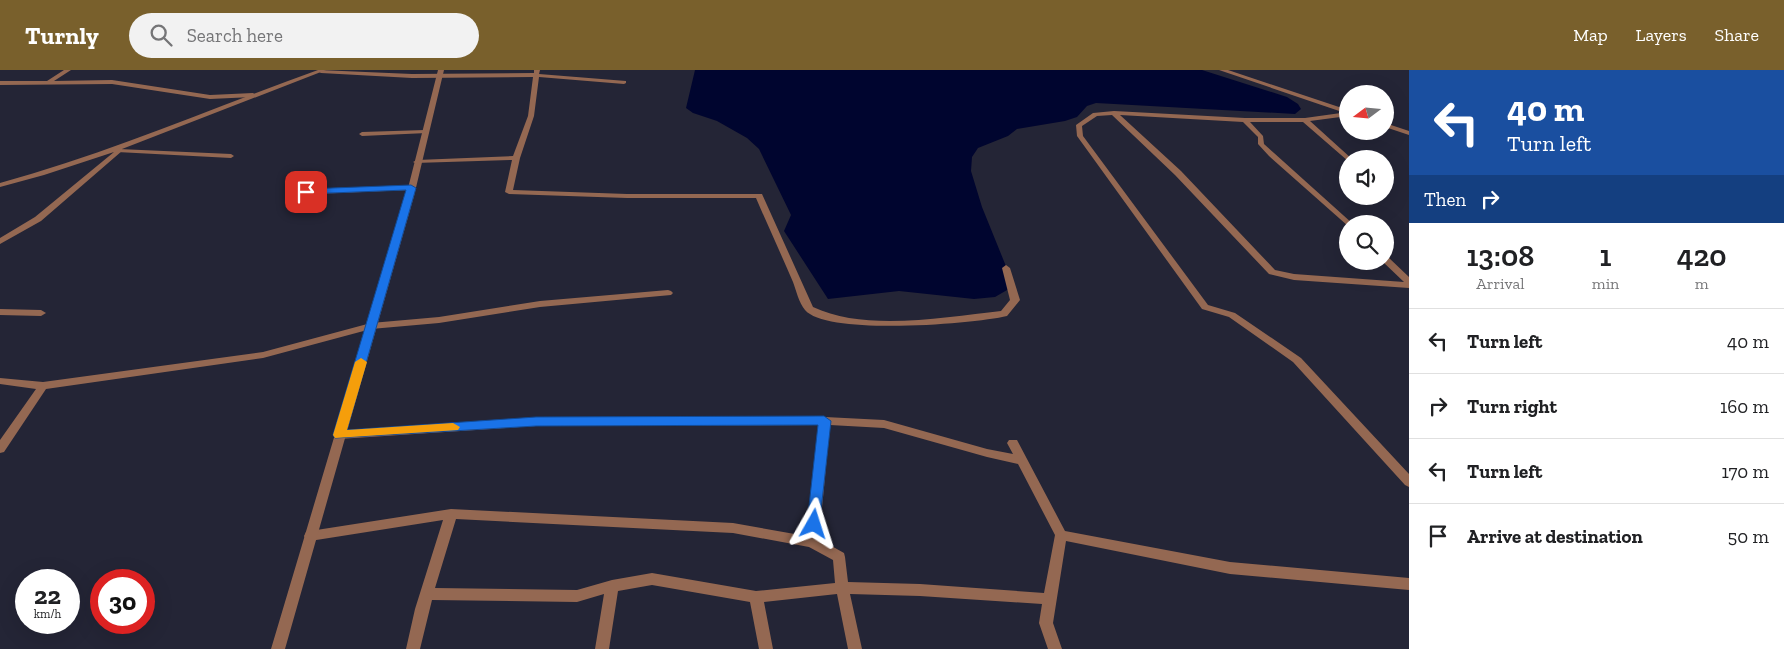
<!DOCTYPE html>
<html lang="en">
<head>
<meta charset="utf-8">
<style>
	body { margin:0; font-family:"Zilla Slab",serif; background:#f2f2f2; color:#202124; height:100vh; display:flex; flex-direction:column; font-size:19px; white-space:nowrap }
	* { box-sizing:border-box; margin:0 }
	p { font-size:16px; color:#757577 }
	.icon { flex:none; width:28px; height:28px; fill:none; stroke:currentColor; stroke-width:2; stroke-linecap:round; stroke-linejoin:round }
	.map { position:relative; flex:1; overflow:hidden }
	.details { display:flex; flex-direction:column; background:#fff; width:375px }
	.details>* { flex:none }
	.hud { background:#1a4fa0; color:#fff; overflow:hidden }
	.needle { width:32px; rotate:254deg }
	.tools { position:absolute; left:1339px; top:15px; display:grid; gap:10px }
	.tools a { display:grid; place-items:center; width:55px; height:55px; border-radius:50%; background:#fff; box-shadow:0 5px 20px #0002; font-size:25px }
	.speed { position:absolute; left:15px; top:499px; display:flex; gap:10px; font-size:25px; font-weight:700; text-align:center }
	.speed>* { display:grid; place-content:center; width:65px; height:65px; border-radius:50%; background:#fff; box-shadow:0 5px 20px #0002; line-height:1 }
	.speed small { font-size:12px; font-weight:400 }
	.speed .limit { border:8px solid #d22; background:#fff; color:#111 }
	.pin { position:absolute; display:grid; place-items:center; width:42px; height:42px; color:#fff; margin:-21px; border-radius:10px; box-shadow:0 2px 8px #0006 }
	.me { position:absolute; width:55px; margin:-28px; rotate:6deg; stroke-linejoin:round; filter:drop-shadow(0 0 4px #0008) }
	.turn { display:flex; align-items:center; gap:18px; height:105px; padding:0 15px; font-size:22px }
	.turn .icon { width:65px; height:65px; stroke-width:2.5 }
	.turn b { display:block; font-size:35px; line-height:42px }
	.then { display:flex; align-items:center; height:48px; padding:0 15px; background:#0003; gap:10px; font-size:19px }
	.eta { display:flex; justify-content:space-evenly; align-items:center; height:85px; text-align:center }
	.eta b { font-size:30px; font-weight:600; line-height:35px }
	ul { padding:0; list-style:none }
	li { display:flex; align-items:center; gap:15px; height:65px; padding:0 15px; border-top:1px solid #e0e0e0 }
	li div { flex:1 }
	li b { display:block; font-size:19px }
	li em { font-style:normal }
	header { display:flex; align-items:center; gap:30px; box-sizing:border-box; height:70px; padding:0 25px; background:#79602c; color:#fff }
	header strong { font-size:24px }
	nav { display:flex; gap:28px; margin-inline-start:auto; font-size:18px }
	.search { width:350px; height:45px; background:#f2f2f2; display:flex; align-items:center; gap:12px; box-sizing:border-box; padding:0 18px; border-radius:28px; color:#757577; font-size:19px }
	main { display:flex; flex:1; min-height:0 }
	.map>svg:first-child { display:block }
</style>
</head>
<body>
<header>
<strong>Turnly</strong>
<div class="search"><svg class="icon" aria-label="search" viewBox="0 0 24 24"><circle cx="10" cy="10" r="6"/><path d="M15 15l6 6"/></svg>Search here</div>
<nav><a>Map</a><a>Layers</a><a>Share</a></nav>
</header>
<main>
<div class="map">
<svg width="1409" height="579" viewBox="0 0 1409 579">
	<rect width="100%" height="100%" fill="#242536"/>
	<path fill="#00052f" d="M695,0H1202L1287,27L1298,34L1301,39L1295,44L1096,33L1087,36L1077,47L1065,51L1017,59L1008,66L978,78L972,87L971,101L982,137L1014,216L995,227L974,229L899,221L828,229L784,161L791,145L759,79L747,68L717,51L693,43L686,38Z"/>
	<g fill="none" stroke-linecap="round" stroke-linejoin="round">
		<g fill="#946852" fill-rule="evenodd">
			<path d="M64,0H71L54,11L112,10L210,25L253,23L256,25L253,27L210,29L112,14L0,15V11H47Z"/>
			<path d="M319,0L412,4L534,3V0H540L539,4L626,11V13L624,14L539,7L534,46L520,88L513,120L627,124H762L813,237C865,262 945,247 1001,241L1010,230L1002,198L1006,195L1010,198L1020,230L1007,246C974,254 827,266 805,240C799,233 796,220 793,212C781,184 768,156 756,128H627L509,124L505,122L512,90L415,93L413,92L417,90L513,86L528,46L533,7L412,8L321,3L319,2Z"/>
			<path d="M1114,41L1245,48H1305L1348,42V46L1310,51L1352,89H1348V91L1303,52H1250L1263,66L1264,74L1274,83L1353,154H1348V156L1269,86L1258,74V67L1243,52L1120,45L1181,101L1275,200L1294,204L1404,212L1382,191H1385V186L1388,187L1409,207V218L1294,210L1269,204L1175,105L1112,45L1097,46L1082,56L1083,66L1208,235L1235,243L1301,288L1409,404V417L1405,415L1293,292L1229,247L1202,239L1077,66L1076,55L1093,43Z"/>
			<path d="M425,60L427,61V63L362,66L359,64L362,62Z"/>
			<path d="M119,79L231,84L234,86L231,88L117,82V80Z"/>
			<path d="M303,110H309L310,112L307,119L314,120L411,116L415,118L411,120L314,124L300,122L299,120Z"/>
			<path d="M668,220L671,221L673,223L671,225L540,237L439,253L371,259L263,288L46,319L4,382L0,383V370L36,319L0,314V308L43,312L263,282L371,253L439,247L540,231Z"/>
			<path d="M0,239L41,240L46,243L41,246L0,245Z"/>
			<path d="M825,347L884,350L987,379L1013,384L1007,373L1009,370H1017L1065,461L1230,492L1409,508V520L1230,504L1066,471L1053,553L1062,579H1048L1039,553L1042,534L920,526L850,524L862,579H848L837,524L764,532L773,579H759L750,532L652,515L618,521L609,579H595L604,524L577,532L432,530L420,579H406L415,539L443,450L310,471L306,470L304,466L306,462L310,461L451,439L733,453L806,466L819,355L536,356L339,369L335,368L333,365L335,362L339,361L536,348ZM830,355L884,358L987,387L1018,394L1055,465L1044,523L920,514L848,512L845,487L844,483L819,469ZM456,449L733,463L809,477L833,490L835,513L756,521L652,503L612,510L577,520L435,518Z"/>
		</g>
		<g fill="#946852" fill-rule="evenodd">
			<path d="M318,0H326L122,79V81L41,151L0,174V168L35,147L114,82L44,105L0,117V113C109,83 212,38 318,0Z"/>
			<path d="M438,0H444L414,126L285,579H271L406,126Z"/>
			<path d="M1219,0H1228L1348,40V44Z"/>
			<path d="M1385,53L1409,61V65L1385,57Z"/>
		</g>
	</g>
	<path fill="#1a73e8" stroke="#114b97" d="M411,115L416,118L347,360L536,347L824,346L831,351L819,458H809L807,454L818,355L536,356L335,368L333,365L406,120L306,124L301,122L306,119Z"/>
	<path fill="#f59e0b" d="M361,288L367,292L347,360L453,353L460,357L458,360L335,368L333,365L355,292Z"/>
</svg>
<div class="tools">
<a><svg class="needle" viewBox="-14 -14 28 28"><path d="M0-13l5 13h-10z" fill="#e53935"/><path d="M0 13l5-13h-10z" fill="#757577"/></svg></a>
<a><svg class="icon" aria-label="sound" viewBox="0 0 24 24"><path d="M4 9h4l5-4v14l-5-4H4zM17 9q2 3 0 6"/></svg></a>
<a><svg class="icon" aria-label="search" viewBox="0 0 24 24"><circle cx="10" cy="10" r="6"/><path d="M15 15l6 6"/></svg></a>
</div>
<div class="speed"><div>22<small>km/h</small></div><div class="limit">30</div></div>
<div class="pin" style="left:306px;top:122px;background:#d93025"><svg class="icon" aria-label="arrive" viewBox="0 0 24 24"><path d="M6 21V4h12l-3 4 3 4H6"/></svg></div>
<svg class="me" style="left:814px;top:454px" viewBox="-20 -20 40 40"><path d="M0-17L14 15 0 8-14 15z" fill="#1a73e8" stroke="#fff" stroke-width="4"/></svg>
</div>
<section class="details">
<div class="hud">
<div class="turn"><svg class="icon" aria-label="left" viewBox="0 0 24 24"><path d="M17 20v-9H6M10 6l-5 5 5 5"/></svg><div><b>40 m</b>Turn left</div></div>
<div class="then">Then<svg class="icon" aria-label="right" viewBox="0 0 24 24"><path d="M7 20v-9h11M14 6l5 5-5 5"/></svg></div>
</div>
<div class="eta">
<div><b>13:08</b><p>Arrival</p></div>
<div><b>1</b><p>min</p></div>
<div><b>420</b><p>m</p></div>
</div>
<ul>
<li><svg class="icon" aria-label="left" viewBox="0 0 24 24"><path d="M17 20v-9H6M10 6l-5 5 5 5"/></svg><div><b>Turn left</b></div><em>40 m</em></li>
<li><svg class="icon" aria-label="right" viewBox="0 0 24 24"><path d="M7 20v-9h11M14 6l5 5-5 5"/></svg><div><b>Turn right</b></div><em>160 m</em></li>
<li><svg class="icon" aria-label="left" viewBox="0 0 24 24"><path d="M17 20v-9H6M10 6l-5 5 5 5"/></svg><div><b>Turn left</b></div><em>170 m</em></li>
<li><svg class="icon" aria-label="arrive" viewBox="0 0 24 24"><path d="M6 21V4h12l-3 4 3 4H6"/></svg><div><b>Arrive at destination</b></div><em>50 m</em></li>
</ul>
</section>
</main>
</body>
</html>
